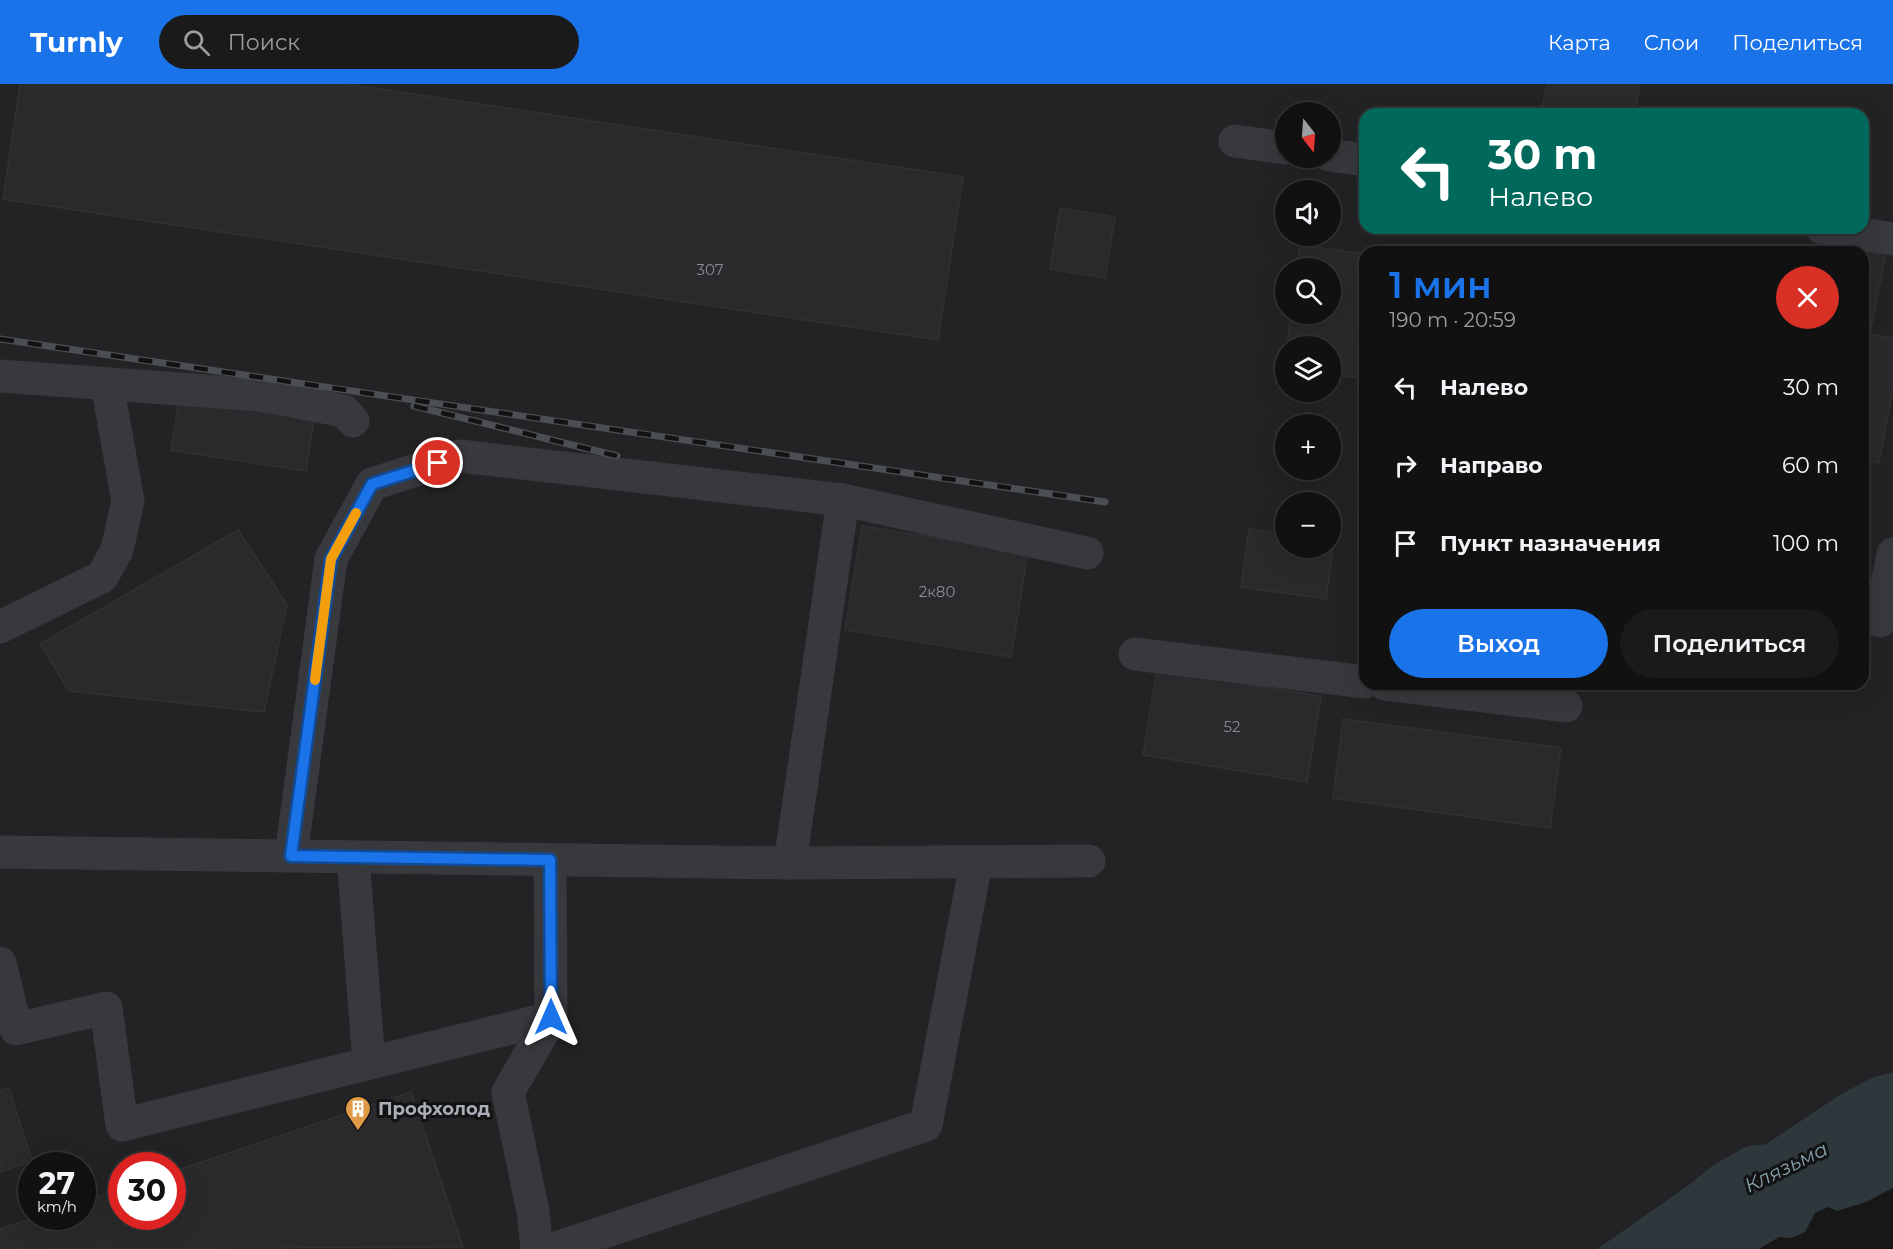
<!DOCTYPE html>
<html lang="ru">
<head>
<meta charset="utf-8">
<style>
	body { margin:0; font-family:Montserrat,sans-serif; background:#1a1a1b; color:#f1f3f6; height:100vh; display:flex; flex-direction:column; font-size:22px; white-space:nowrap }
	* { box-sizing:border-box; margin:0 }
	p { font-size:20px; color:#9c9d9f }
	.icon { flex:none; width:33px; height:33px; fill:none; stroke:currentColor; stroke-width:2; stroke-linecap:round; stroke-linejoin:round }
	.map { position:relative; flex:1; overflow:hidden }
	.details { position:absolute; left:1359px; top:162px; width:510px; height:444px; display:flex; flex-direction:column; background:#111112; border-radius:18px; box-shadow:0 6px 24px #0002,0 0 0 2px #303132 }
	.details>* { flex:none }
	.top-card { position:absolute; left:1359px; top:24px; width:510px; height:126px; border-radius:18px; box-shadow:0 6px 24px #0002,0 0 0 2px #303132; background:#00695c; color:#fff; overflow:hidden }
	.needle { width:39px; rotate:163deg }
	.buttons { position:absolute; left:1275px; top:18px; display:grid; gap:12px }
	.buttons a { display:grid; place-items:center; width:66px; height:66px; border-radius:50%; background:#111112; box-shadow:0 6px 24px #0002,0 0 0 2px #303132; font-size:30px }
	.speed { position:absolute; left:18px; top:1068px; display:flex; gap:12px; font-size:30px; font-weight:700; text-align:center }
	.speed>* { display:grid; place-content:center; width:78px; height:78px; border-radius:50%; background:#111112; box-shadow:0 6px 24px #0002,0 0 0 2px #303132; line-height:1 }
	.speed small { font-size:15px; font-weight:400 }
	.speed .limit { border:9px solid #d22; background:#fff; color:#111 }
	.pin { position:absolute; display:grid; place-items:center; width:51px; height:51px; color:#fff; margin:-26px; border:3px solid #fff; border-radius:50%; box-shadow:0 2px 6px #0007 }
	.me { position:absolute; width:66px; margin:-33px; rotate:0deg; stroke-linejoin:round; filter:drop-shadow(0 0 4px #0008) }
	.turn { display:flex; align-items:center; gap:21px; height:126px; padding:0 30px; font-size:27px }
	.turn .icon { width:78px; height:78px; stroke-width:2.5 }
	.turn b { display:block; font-size:42px; line-height:51px }
	.round { display:grid; place-items:center; flex:none; width:63px; height:63px; border-radius:32px; background:#1a1a1b }
	.overview { display:flex; align-items:center; justify-content:space-between; height:102px; padding:0 30px }
	h1 { font-size:36px; font-weight:600; line-height:45px; color:#1a73e8 }
	.button { display:flex; gap:12px; margin-top:auto; padding:12px 30px }
	.button a { flex:1; height:69px; border-radius:36px; background:#1a73e8; color:#fff; font-size:24px; font-weight:600; line-height:69px; text-align:center }
	.button a+a { background:#1a1a1b; color:#f1f3f6 }
	ul { padding:0; list-style:none }
	li { display:flex; align-items:center; gap:18px; height:78px; padding:0 30px }
	li div { flex:1 }
	li b { display:block; font-size:22px }
	li em { font-style:normal }
	header { display:flex; align-items:center; gap:36px; box-sizing:border-box; height:84px; padding:0 30px; background:#1a73e8; color:#fff }
	header strong { font-size:28px }
	nav { display:flex; gap:33px; margin-inline-start:auto; font-size:21px }
	.search { width:420px; height:54px; background:#1a1a1b; display:flex; align-items:center; gap:15px; box-sizing:border-box; padding:0 21px; border-radius:33px; color:#9c9d9f; font-size:22px }
	.map>svg:first-child { display:block }
</style>
</head>
<body>
<header>
<strong>Turnly</strong>
<div class="search"><svg class="icon" aria-label="search" viewBox="0 0 24 24"><circle cx="10" cy="10" r="6"/><path d="M15 15l6 6"/></svg>Поиск</div>
<nav><a>Карта</a><a>Слои</a><a>Поделиться</a></nav>
</header>
<div class="map">
<svg width="1893" height="1165" viewBox="0 0 1893 1165">
	<rect width="100%" height="100%" fill="#171718"/>
	<path fill="#232325" fill-rule="evenodd" d="M0,0H1893V988L1871,994L1838,1012L1766,1060L1747,1062L1713,1081L1690,1100L1597,1165H0ZM1286,28H1330V74H1286ZM1365,30H1863V144H1365ZM1286,106H1330V152H1286ZM1365,168H1863V600H1365ZM1286,184H1330V230H1286ZM1286,262H1330V308H1286ZM1286,340H1330V386H1286ZM1286,418H1330V464H1286ZM32,1082H82V1132H32ZM122,1082H172V1132H122Z"/>
	<path fill="#2e373b" d="M1893,988V1104L1866,1118L1837,1127L1828,1123L1815,1129L1805,1148L1791,1154L1779,1153L1759,1165H1597L1690,1100L1713,1081L1747,1062L1766,1060L1838,1012L1871,994Z"/>
	<g fill="#2a2a2c" stroke="#313134" stroke-width="1.5">
		<path d="M20,0H347L963,93L938,256L3,115Z"/>
		<path d="M1547,0H1640L1634,30H1541Z"/>
		<path d="M1060,124L1115,133L1105,194L1050,185Z"/>
		<path d="M1837,154L1887,163L1870,250L1893,254V303L1879,379L1863,376V168H1835Z"/>
		<path d="M1300,161L1365,170V295L1330,290V262H1287L1291,230H1330V184H1297Z"/>
		<path d="M179,315L314,335L306,387L171,366Z"/>
		<path d="M862,442L1028,468L1011,573L845,546Z"/>
		<path d="M1249,445L1286,450V464H1330V456H1334L1326,515L1241,503Z"/>
		<path d="M238,446L287,521L264,628L69,607L40,560Z"/>
		<path d="M1157,586L1321,612L1307,698L1143,671Z"/>
		<path d="M1343,635L1561,664L1550,744L1333,714Z"/>
		<path d="M9,1004L32,1077L0,1088V1006Z"/>
		<path d="M411,1008L463,1163L0,1165V1145L39,1132H82V1118L122,1105V1132H172V1088Z"/>
	</g>
	<g fill="none" stroke-linecap="round" stroke-linejoin="round">
		<g stroke="#38393d" stroke-width="33">
			<path d="M1235,57L1286,64"/>
			<path d="M1330,71L1365,76"/>
			<path d="M1822,144L1893,155"/>
			<path d="M0,292L261,311L344,327L353,337"/>
			<path d="M843,416L1087,469"/>
			<path d="M1880,537L1893,470"/>
			<path d="M0,543L102,493L117,466L128,417L107,300"/>
			<path d="M1135,570L1365,598"/>
			<path d="M1385,600L1566,622"/>
			<path d="M0,768L790,779L1089,777"/>
			<path d="M291,772L331,475L372,400L460,372L843,416L790,779"/>
			<path d="M353,773L369,979"/>
			<path d="M0,879L16,945L106,924L122,1041L551,934"/>
			<path d="M537,1165L533,1127L508,1008L551,934L550,776"/>
			<path d="M553,1165L926,1041L976,779"/>
		</g>
		<defs>
			<g id="rail">
				<path d="M0,255L1105,418"/>
				<path d="M414,322L617,372"/>
			</g>
		</defs>
		<use href="#rail" stroke="#4b4e52" stroke-width="7"/>
		<use href="#rail" stroke="#121213" stroke-width="4.5" stroke-dasharray="14" stroke-linecap="butt"/>
	</g>
	<g fill="none" stroke-linecap="round" stroke-linejoin="round">
		<defs>
			<path id="route" d="M438,379L372,400L331,475L291,772L550,776L551,933"/>
		</defs>
		<use href="#route" stroke="#114b97" stroke-width="15"/>
		<use href="#route" stroke="#1a73e8" stroke-width="10"/>
		<path stroke="#f59e0b" stroke-width="10" d="M315,596L331,475L356,429"/>
	</g>
	<defs>
		<symbol id="building-pin" viewBox="-11 -11 22 30"><path d="M0 17L-7.5 6A9.5 9.5 0 1 1 7.5 6Z" fill="#df9a48" stroke="#121213"/><path d="M-4-6H4V6H1V3H-1V6H-4ZM-2.5-4.3h1.7v1.8h-1.7ZM.8-4.3h1.7v1.8H.8ZM-2.5-1h1.7V.8h-1.7ZM.8-1h1.7V.8H.8Z" fill="#fff"/></symbol>
	</defs>
	<g fill-rule="evenodd">
		<use href="#building-pin" x="343" y="1010" width="30" height="40"/>
	</g>
	<g text-anchor="middle" dominant-baseline="central" stroke-width="6" stroke-linejoin="round" paint-order="stroke">
		<g font-size="15" fill="#898d94">
			<text x="710" y="185">307</text>
			<text x="937" y="507">2к80</text>
			<text x="1232" y="642">52</text>
		</g>
		<g font-size="18" font-weight="bold" fill="#aaafb7" stroke="#121213" text-anchor="start">
			<text x="378" y="1025">Профхолод</text>
		</g>
		<g font-size="20" font-style="italic" fill="#85a0ae" stroke="#121213">
			<text transform="translate(1786 1083) rotate(-26)">Клязьма</text>
		</g>
	</g>
</svg>
<div class="buttons">
<a><svg class="needle" viewBox="-14 -14 28 28"><path d="M0-13l5 13h-10z" fill="#e53935"/><path d="M0 13l5-13h-10z" fill="#9c9d9f"/></svg></a>
<a><svg class="icon" aria-label="sound" viewBox="0 0 24 24"><path d="M4 9h4l5-4v14l-5-4H4zM17 9q2 3 0 6"/></svg></a>
<a><svg class="icon" aria-label="search" viewBox="0 0 24 24"><circle cx="10" cy="10" r="6"/><path d="M15 15l6 6"/></svg></a>
<a><svg class="icon" aria-label="layers" viewBox="0 0 24 24"><path d="M12 4l9 5-9 5-9-5zM3 14l9 5 9-5"/></svg></a>
<a>+</a>
<a>−</a>
</div>
<div class="speed"><div>27<small>km/h</small></div><div class="limit">30</div></div>
<div class="pin" style="left:438px;top:379px;background:#d93025"><svg class="icon" aria-label="arrive" viewBox="0 0 24 24"><path d="M6 21V4h12l-3 4 3 4H6"/></svg></div>
<svg class="me" style="left:551px;top:933px" viewBox="-20 -20 40 40"><path d="M0-17L14 15 0 8-14 15z" fill="#1a73e8" stroke="#fff" stroke-width="4"/></svg>
<div class="top-card">
<div class="turn"><svg class="icon" aria-label="left" viewBox="0 0 24 24"><path d="M17 20v-9H6M10 6l-5 5 5 5"/></svg><div><b>30 m</b>Налево</div></div>
</div>
<section class="details">
<div class="overview"><div><h1>1 мин</h1><p>190 m · 20:59</p></div><a class="round" style="background:#d93025;color:#fff"><svg class="icon" aria-label="close" viewBox="0 0 24 24"><path d="M6 6l12 12M18 6L6 18"/></svg></a></div>
<ul>
<li><svg class="icon" aria-label="left" viewBox="0 0 24 24"><path d="M17 20v-9H6M10 6l-5 5 5 5"/></svg><div><b>Налево</b></div><em>30 m</em></li>
<li><svg class="icon" aria-label="right" viewBox="0 0 24 24"><path d="M7 20v-9h11M14 6l5 5-5 5"/></svg><div><b>Направо</b></div><em>60 m</em></li>
<li><svg class="icon" aria-label="arrive" viewBox="0 0 24 24"><path d="M6 21V4h12l-3 4 3 4H6"/></svg><div><b>Пункт назначения</b></div><em>100 m</em></li>
</ul>
<div class="button"><a>Выход</a><a>Поделиться</a></div>
</section>
</div>
</body>
</html>
